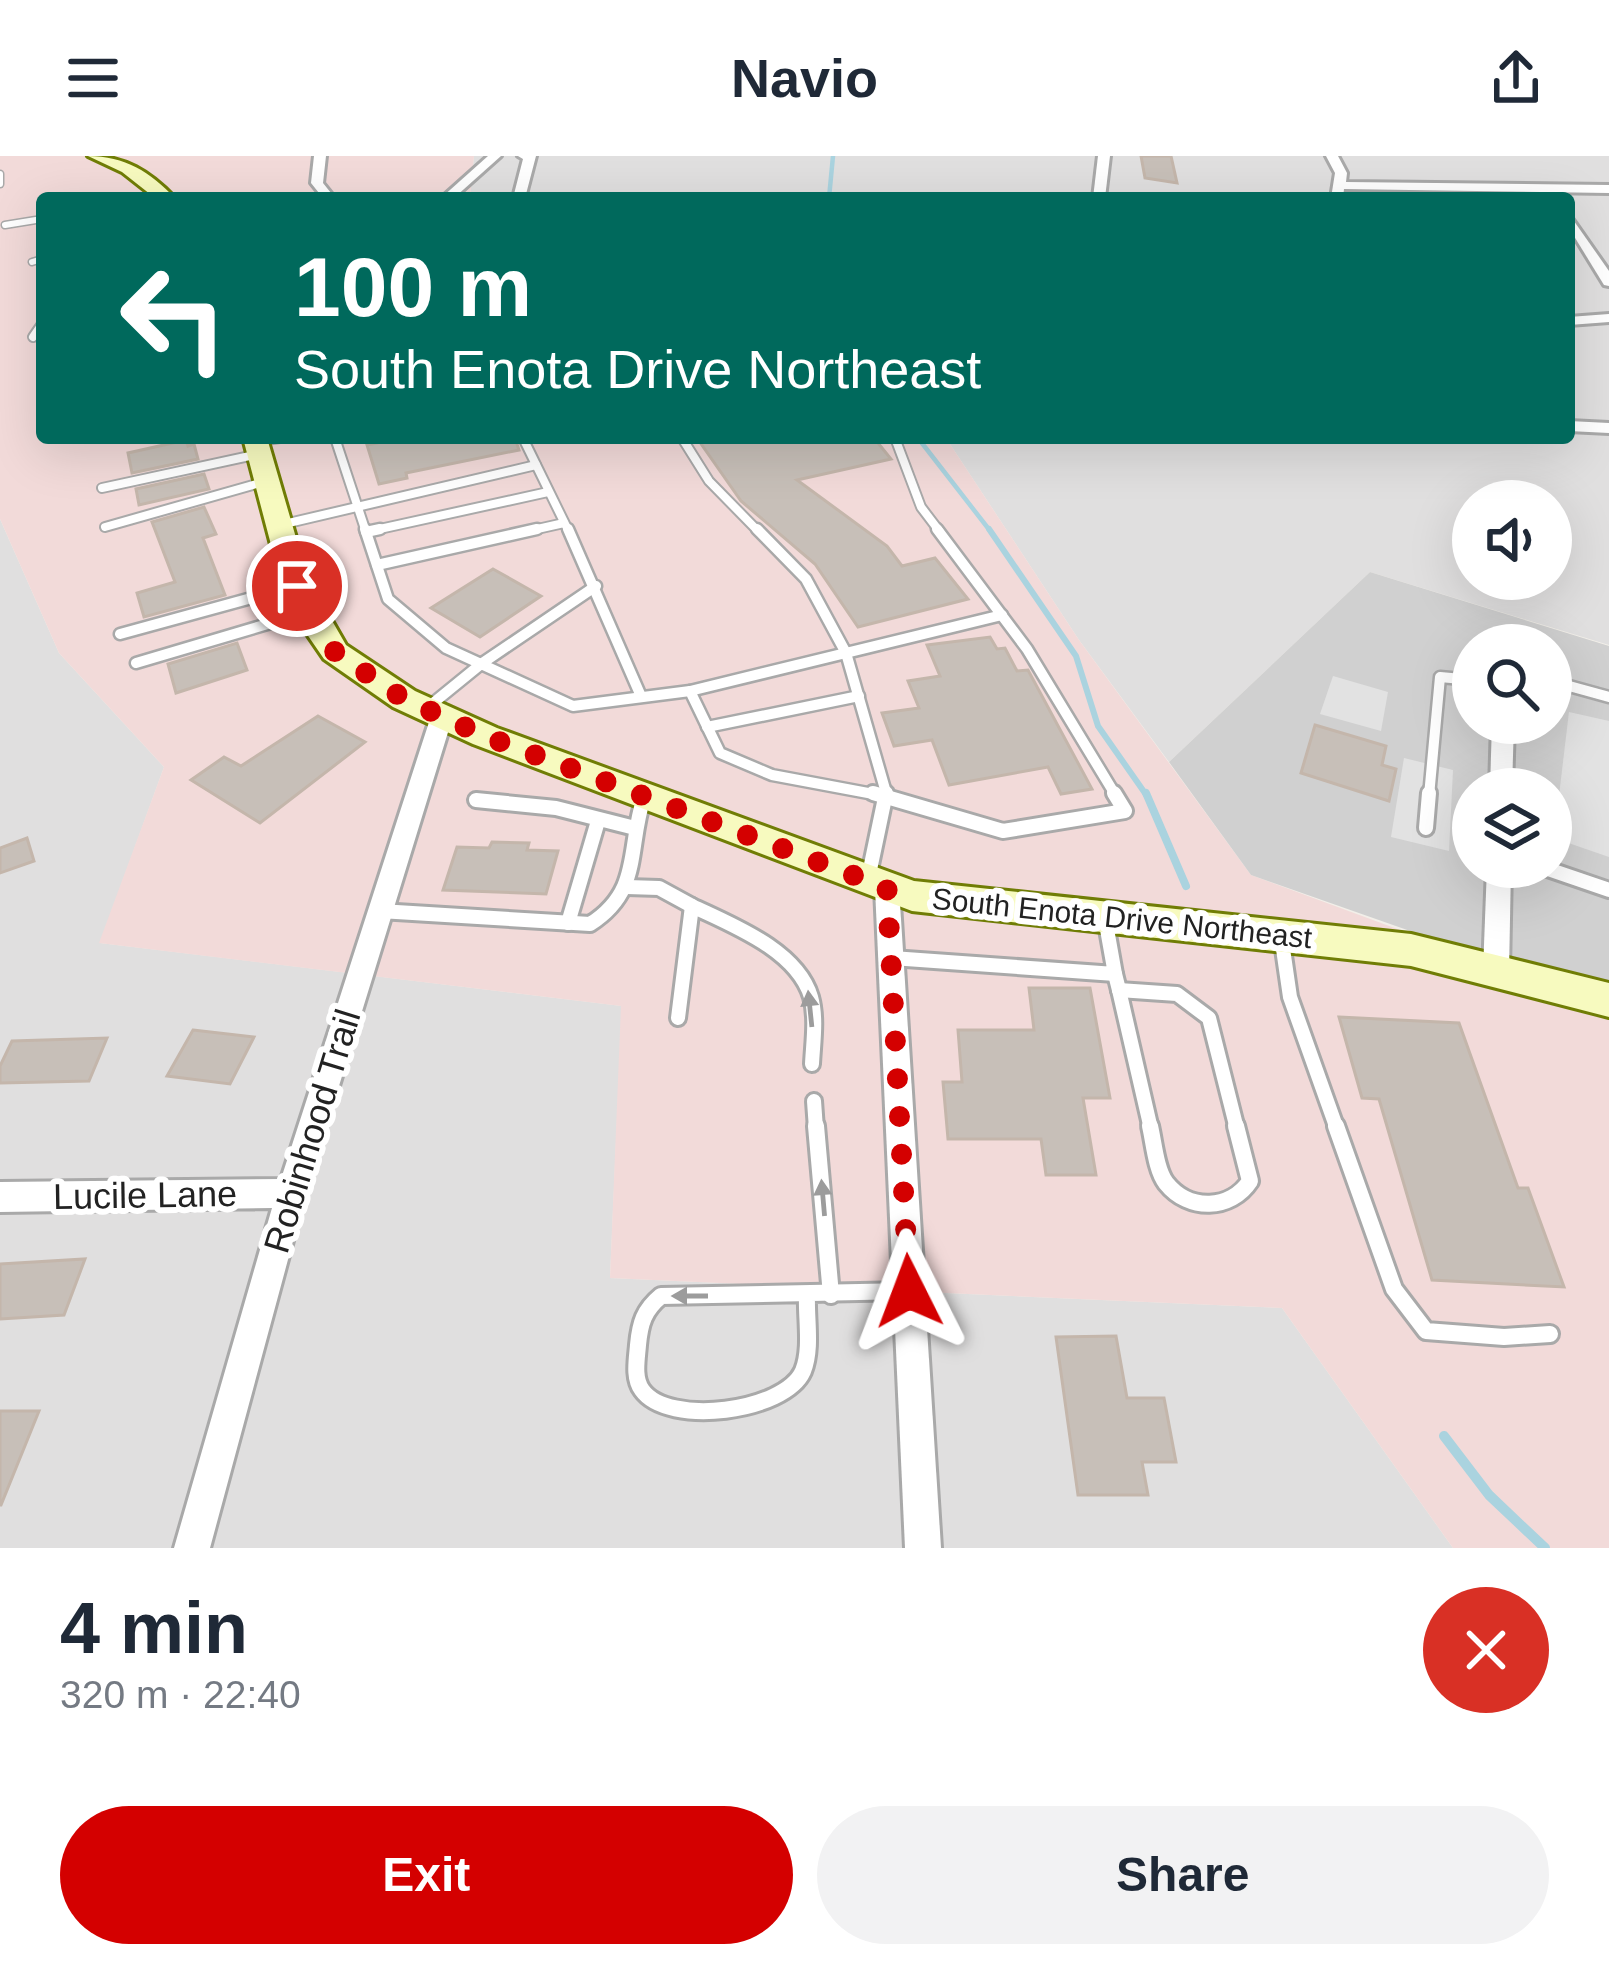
<!DOCTYPE html>
<html lang="en">
<head>
<meta charset="utf-8">
<style>
	body { margin:0; font-family:Helvetica,sans-serif; background:#f2f2f3; color:#1f2937; height:100vh; display:flex; flex-direction:column; font-size:45px; white-space:nowrap }
	* { box-sizing:border-box; margin:0 }
	p { font-size:39px; color:#747a83 }
	.icon { flex:none; width:66px; height:66px; fill:none; stroke:currentColor; stroke-width:2; stroke-linecap:round; stroke-linejoin:round }
	.map { position:relative; height:1392px; overflow:hidden }
	.side { display:flex; flex-direction:column; background:#fff; flex:1 }
	.side>* { flex:none }
	.guide { position:absolute; left:36px; top:36px; width:1539px; height:252px; border-radius:12px; box-shadow:0 12px 48px #0002; background:#00695c; color:#fff; overflow:hidden }
	.buttons { position:absolute; left:1452px; top:324px; display:grid; gap:24px }
	.buttons a { display:grid; place-items:center; width:120px; height:120px; border-radius:50%; background:#fff; box-shadow:0 12px 48px #0002; font-size:60px }
	.pin { position:absolute; display:grid; place-items:center; width:102px; height:102px; color:#fff; margin:-51px; border:6px solid #fff; border-radius:50%; box-shadow:0 3px 12px #0007 }
	.me { position:absolute; width:132px; margin:-66px; rotate:357deg; stroke-linejoin:round; filter:drop-shadow(0 0 9px #0008) }
	.turn { display:flex; align-items:center; gap:42px; height:252px; padding:0 60px; font-size:54px }
	.turn .icon { width:156px; height:156px; stroke-width:2.5 }
	.turn b { display:block; font-size:84px; line-height:102px }
	.round { display:grid; place-items:center; flex:none; width:126px; height:126px; border-radius:63px; background:#f2f2f3 }
	.summary { display:flex; align-items:center; justify-content:space-between; height:204px; padding:0 60px }
	h1 { font-size:72px; font-weight:700; line-height:90px }
	.action { display:flex; gap:24px; margin-top:auto; padding:24px 60px }
	.action a { flex:1; height:138px; border-radius:72px; background:#d40000; color:#fff; font-size:48px; font-weight:700; line-height:138px; text-align:center }
	.action a+a { background:#f2f2f3; color:#1f2937 }
	header { display:flex; justify-content:space-between; align-items:center; height:156px; padding:0 60px; background:#fff; font-size:54px; font-weight:700 }
	.map>svg:first-child { display:block }
</style>
</head>
<body>
<header><svg class="icon" aria-label="menu" viewBox="0 0 24 24"><path d="M4 6h16M4 12h16M4 18h16"/></svg>Navio<svg class="icon" aria-label="share" viewBox="0 0 24 24"><path d="M12 15V3M7 8l5-5 5 5M5 13v7h14v-7"/></svg></header>
<div class="map">
<svg width="1609" height="1392" viewBox="0 0 1609 1392">
	<rect width="100%" height="100%" fill="#f2efe9"/>
	<g fill="#e0dfdf" fill-rule="evenodd">
		<path d="M474,0H1609V489L1370,416L1169,606L1079,484L946,282H1569V42H470ZM1473,345H1551V423H1473Z"/>
		<path d="M0,363L59,497L164,611L100,787L622,850L610,1122L1282,1152L1453,1392H0Z"/>
	</g>
	<path fill="#f2dad9" d="M0,0H474L470,42H42V282H946L1079,484L1251,719L1609,851V1392H1453L1282,1152L610,1122L621,850L99,787L164,611L59,497L0,363Z"/>
	<path fill="#d0d0d0" fill-rule="evenodd" d="M1370,416L1609,490V845L1251,719L1169,606ZM1473,489H1551V567H1473ZM1473,633H1551V711H1473Z"/>
	<g fill="#e2e2e2">
		<path d="M1333,520L1388,536L1381,575L1320,558Z"/>
		<path d="M1569,556L1609,565V701L1554,682Z"/>
		<path d="M1404,602L1453,614L1449,695L1391,681Z"/>
	</g>
	<g fill="none" stroke-linecap="round" stroke-linejoin="round">
		<g stroke="#aad3df" stroke-width="4.5">
			<path d="M829,42L833,0"/>
			<path d="M918,282L991,376"/>
		</g>
		<path stroke="#aad3df" stroke-width="6" d="M989,373L1076,500L1098,570L1147,640"/>
		<path stroke="#aad3df" stroke-width="8" d="M1146,637L1186,730"/>
		<path stroke="#aad3df" stroke-width="10" d="M1444,1280L1489,1339L1545,1392"/>
	</g>
	<g fill="#c7bfb8" stroke="#c4b6ab" stroke-width="3">
		<path d="M1141,0H1171L1177,27L1145,22Z"/>
		<path d="M401,282H515L519,294L406,317L407,322L379,328L367,289Z"/>
		<path d="M697,282H874L891,303L797,324L887,390L902,410L935,402L968,443L858,471L815,408L741,345Z"/>
		<path d="M186,284L188,290L194,288L198,303L132,317L128,297Z"/>
		<path d="M204,318L209,333L139,349L136,333Z"/>
		<path d="M204,351L216,378L203,382L225,439L144,461L137,437L175,426L152,366Z"/>
		<path d="M493,413L541,440L480,481L431,452Z"/>
		<path d="M990,481L997,493L1005,492L1017,515L1028,514L1092,633L1061,638L1048,611L949,629L932,584L894,590L882,557L919,552L908,525L940,520L927,489Z"/>
		<path d="M237,487L247,514L176,537L168,508Z"/>
		<path d="M318,560L365,586L260,667L191,624L224,601L241,610Z"/>
		<path d="M1315,569L1386,590L1382,609L1396,613L1389,645L1301,617Z"/>
		<path d="M27,682L34,705L0,717V692Z"/>
		<path d="M492,686L529,687L527,694L558,695L546,738L443,734L457,691L489,692Z"/>
		<path d="M1029,832H1090L1110,942H1083L1096,1019H1046L1041,983H948L943,926H962L958,874H1034Z"/>
		<path d="M1339,861L1459,867L1518,1032H1528L1564,1131L1432,1124L1379,943L1362,942Z"/>
		<path d="M193,874L254,881L230,928L167,920Z"/>
		<path d="M107,882L89,925L0,927V910L12,885Z"/>
		<path d="M85,1103L64,1159L0,1163V1108Z"/>
		<path d="M1116,1180L1127,1242H1164L1176,1306H1142L1148,1339H1078L1056,1181Z"/>
		<path d="M0,1255H39L1,1349H0Z"/>
	</g>
	<g fill="none" stroke-linecap="round" stroke-linejoin="round">
		<defs>
			<g id="service-far4">
				<path d="M0,18V28"/>
				<path d="M5,69L42,63"/>
				<path d="M32,106L42,103"/>
			</g>
			<g id="service-far3">
				<path d="M33,181L42,168"/>
				<path d="M335,282L366,376"/>
				<path d="M523,282L569,376"/>
				<path d="M682,282L709,325L759,376"/>
				<path d="M895,282L921,351L940,376"/>
				<path d="M256,285L280,282"/>
				<path d="M102,332L259,298"/>
				<path d="M280,369L536,309"/>
				<path d="M105,371L267,325"/>
				<path d="M366,376L548,336"/>
				<path d="M524,376L564,367"/>
			</g>
			<g id="service-far2">
				<path d="M365,373L388,443L446,492L573,550L690,535L720,597L772,619L884,640"/>
				<path d="M568,373L640,538"/>
				<path d="M757,373L806,423L846,497L887,640"/>
				<path d="M937,373L1027,493L1116,640"/>
				<path d="M366,376L380,373"/>
				<path d="M377,409L537,373"/>
				<path d="M120,478L295,430"/>
				<path d="M136,507L308,456"/>
				<path d="M1551,525L1609,541"/>
				<path d="M690,535L1002,459"/>
				<path d="M427,552L481,508L596,430"/>
				<path d="M707,571L859,540"/>
				<path d="M1429,640L1440,521L1473,524"/>
			</g>
			<g id="service-far1">
				<path d="M873,637L1003,675L1125,655L1114,637"/>
				<path d="M476,644L556,652L631,671"/>
				<path d="M1426,672L1429,637"/>
				<path d="M1542,711L1609,734"/>
				<path d="M868,723L886,637"/>
				<path d="M627,731L659,732L692,750"/>
				<path d="M380,755L590,768C642,735 627,693 644,641"/>
				<path d="M568,767L598,665"/>
				<path d="M1281,779L1290,841L1337,973"/>
				<path d="M892,802L1115,818L1105,762"/>
				<path d="M1115,818L1119,834"/>
				<path d="M1119,834L1177,838L1209,862L1237,973"/>
				<path d="M1119,834L1151,973"/>
				<path d="M678,862L692,750C732,769 797,794 811,841C817,862 813,887 812,908"/>
				<path d="M814,945L816,973"/>
			</g>
			<g id="service">
				<path d="M816,970L831,1139"/>
				<path d="M1150,970C1154,987 1156,1014 1166,1027C1189,1056 1231,1054 1250,1025L1236,970"/>
				<path d="M1336,970L1394,1133L1426,1175L1504,1181L1550,1178"/>
				<path d="M807,1140C806,1163 812,1193 803,1215C785,1256 668,1271 642,1234C633,1222 637,1203 638,1189C640,1167 644,1154 661,1140L908,1135"/>
			</g>
			<g id="minor">
				<path d="M314,0H326L323,27L335,42H323L311,27Z"/>
				<path d="M488,0H501L454,42H441Z"/>
				<path d="M518,0H536L525,42H513L523,3Z"/>
				<path d="M1098,0H1110L1105,42H1093Z"/>
				<path d="M1326,0H1338L1347,17L1346,26L1609,29V37L1344,33L1343,42H1331L1335,17Z"/>
				<path d="M1569,58L1609,115V130L1604,129L1569,72Z"/>
				<path d="M1609,158V166L1569,169V161Z"/>
				<path d="M1569,265L1609,267V277L1569,275Z"/>
				<path d="M442,553L453,560L306,1037L210,1392H174L272,1052L0,1056V1026L281,1023L431,560Z"/>
				<path d="M1492,567H1514L1512,633H1490Z"/>
				<path d="M1487,711H1511L1509,815L1505,823L1496,826L1487,823L1483,815Z"/>
				<path d="M887,722L896,725L899,732L941,1392H905L875,732L878,725Z"/>
			</g>
			<g id="secondary">
				<path d="M88,0C125,0 150,16 175,42H155L122,16Z"/>
				<path d="M243,282H267L308,423L346,489L415,535L497,572L914,725L1411,778L1609,827V861L1411,810L912,755L473,588L393,551L324,503L300,468L280,423Z"/>
			</g>
		</defs>
		<use href="#service-far4" stroke="#a9a9a9" stroke-width="9"/>
		<use href="#service-far3" stroke="#a9a9a9" stroke-width="12"/>
		<use href="#service-far2" stroke="#a9a9a9" stroke-width="15"/>
		<use href="#service-far1" stroke="#a9a9a9" stroke-width="20"/>
		<use href="#service" stroke="#a9a9a9" stroke-width="22"/>
		<use href="#minor" stroke="#a9a9a9" stroke-width="6"/>
		<use href="#secondary" stroke="#707d05" stroke-width="6"/>
		<use href="#service-far4" stroke="#fff" stroke-width="6"/>
		<use href="#service-far3" stroke="#fff" stroke-width="8"/>
		<use href="#service-far2" stroke="#fff" stroke-width="10"/>
		<use href="#service-far1" stroke="#fff" stroke-width="14"/>
		<use href="#service" stroke="#fff" stroke-width="16"/>
		<use href="#minor" fill="#fff" fill-rule="evenodd"/>
		<use href="#secondary" fill="#f7fabf" fill-rule="evenodd"/>
	</g>
	<defs><path id="oneway-solid" d="M-6-.8H1V-3.2L6.5 0L1 3.2V.8H-6Z" transform="scale(3)"/></defs>
	<g fill="#9c9c9c">
		<use href="#oneway-solid" transform="translate(810 853) rotate(-96)"/>
		<use href="#oneway-solid" transform="translate(823 1042) rotate(-95)"/>
		<use href="#oneway-solid" transform="translate(690 1140) rotate(180)"/>
	</g>
	<g fill="none" stroke-linecap="round" stroke-linejoin="round">
		<path stroke="#d40000" stroke-width="21" stroke-dasharray="0 37.8" d="M297,430L335,496L404,543L485,580L887,732L909,1135"/>
	</g>
	<g text-anchor="middle" dominant-baseline="central" stroke-width="12" stroke-linejoin="round" paint-order="stroke">
		<g font-size="30" fill="#222" stroke="#fff">
			<text transform="translate(1122 762) rotate(6)">South Enota Drive Northeast</text>
		</g>
		<g font-size="36" fill="#222" stroke="#fff">
			<text transform="translate(312 975) rotate(-73)">Robinhood Trail</text>
			<text transform="translate(145 1039) rotate(-1)">Lucile Lane</text>
		</g>
	</g>
</svg>
<div class="buttons">
<a><svg class="icon" aria-label="sound" viewBox="0 0 24 24"><path d="M4 9h4l5-4v14l-5-4H4zM17 9q2 3 0 6"/></svg></a>
<a><svg class="icon" aria-label="search" viewBox="0 0 24 24"><circle cx="10" cy="10" r="6"/><path d="M15 15l6 6"/></svg></a>
<a><svg class="icon" aria-label="layers" viewBox="0 0 24 24"><path d="M12 4l9 5-9 5-9-5zM3 14l9 5 9-5"/></svg></a>
</div>
<div class="pin" style="left:297px;top:430px;background:#d93025"><svg class="icon" aria-label="arrive" viewBox="0 0 24 24"><path d="M6 21V4h12l-3 4 3 4H6"/></svg></div>
<svg class="me" style="left:909px;top:1135px" viewBox="-20 -20 40 40"><path d="M0-17L14 15 0 8-14 15z" fill="#d40000" stroke="#fff" stroke-width="4"/></svg>
<div class="guide">
<div class="turn"><svg class="icon" aria-label="left" viewBox="0 0 24 24"><path d="M17 20v-9H6M10 6l-5 5 5 5"/></svg><div><b>100 m</b>South Enota Drive Northeast</div></div>
</div>
</div>
<section class="side">
<div class="summary"><div><h1>4 min</h1><p>320 m · 22:40</p></div><a class="round" style="background:#d93025;color:#fff"><svg class="icon" aria-label="close" viewBox="0 0 24 24"><path d="M6 6l12 12M18 6L6 18"/></svg></a></div>
<div class="action"><a>Exit</a><a>Share</a></div>
</section>
</body>
</html>
